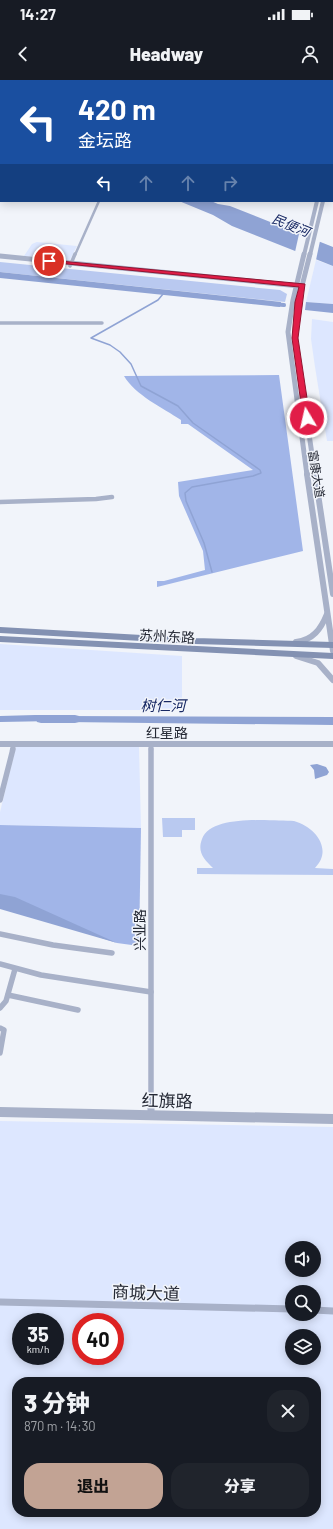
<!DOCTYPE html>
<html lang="zh">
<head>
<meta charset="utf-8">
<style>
	body { margin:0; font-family:Barlow,"Noto Sans SC",sans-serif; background:#20242c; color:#f1f3f6; height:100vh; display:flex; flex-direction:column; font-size:15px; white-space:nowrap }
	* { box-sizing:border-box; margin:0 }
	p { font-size:13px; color:#9ea1a6 }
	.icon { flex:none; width:22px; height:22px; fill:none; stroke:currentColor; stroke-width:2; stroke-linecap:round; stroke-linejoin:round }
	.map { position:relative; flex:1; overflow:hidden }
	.side { position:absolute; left:12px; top:1297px; width:309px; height:140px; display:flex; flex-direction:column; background:#171b24; border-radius:16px; box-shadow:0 2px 10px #0003 }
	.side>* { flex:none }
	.guide { position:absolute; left:0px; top:0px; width:333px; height:122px; box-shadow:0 2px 10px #0003; background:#1a4fa0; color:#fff; overflow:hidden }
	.controls { position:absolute; left:285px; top:1161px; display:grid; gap:8px }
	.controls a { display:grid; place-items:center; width:36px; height:36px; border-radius:50%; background:#171b24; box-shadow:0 2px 10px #0003; font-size:20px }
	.speed { position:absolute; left:12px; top:1233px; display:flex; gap:8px; font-size:20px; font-weight:700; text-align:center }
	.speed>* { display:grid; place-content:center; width:52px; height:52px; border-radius:50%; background:#171b24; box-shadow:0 2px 10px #0003; line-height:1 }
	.speed small { font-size:10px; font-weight:400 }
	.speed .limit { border:6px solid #d22; background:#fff; color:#111 }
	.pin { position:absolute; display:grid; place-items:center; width:34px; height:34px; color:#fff; margin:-17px; border:2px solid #fff; border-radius:50%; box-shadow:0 1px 4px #0007 }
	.me { position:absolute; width:44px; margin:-22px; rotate:351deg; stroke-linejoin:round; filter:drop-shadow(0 0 3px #0008) }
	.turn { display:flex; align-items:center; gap:14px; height:84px; padding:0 12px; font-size:18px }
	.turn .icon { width:52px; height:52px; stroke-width:2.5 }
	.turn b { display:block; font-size:28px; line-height:34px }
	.lanes { display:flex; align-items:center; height:38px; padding:0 12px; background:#0003; justify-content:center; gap:20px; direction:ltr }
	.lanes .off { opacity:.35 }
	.round { display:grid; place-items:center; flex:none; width:42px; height:42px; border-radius:16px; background:#20242c }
	.summary { display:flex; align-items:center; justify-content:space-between; height:68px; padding:0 12px }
	h1 { font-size:24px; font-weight:800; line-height:30px }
	.cta { display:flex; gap:8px; margin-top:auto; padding:8px 12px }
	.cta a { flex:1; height:46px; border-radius:16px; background:#c2a394; color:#111; font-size:16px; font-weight:800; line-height:46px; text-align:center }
	.cta a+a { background:#20242c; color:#f1f3f6 }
	.status { display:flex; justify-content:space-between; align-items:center; height:28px; padding:0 20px; background:#171b24; direction:ltr }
	.status svg { height:11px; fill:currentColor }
	header { display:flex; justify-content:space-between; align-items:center; height:52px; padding:0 12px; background:#171b24; font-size:18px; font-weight:800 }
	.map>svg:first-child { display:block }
</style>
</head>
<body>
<div class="status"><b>14:27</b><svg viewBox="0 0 49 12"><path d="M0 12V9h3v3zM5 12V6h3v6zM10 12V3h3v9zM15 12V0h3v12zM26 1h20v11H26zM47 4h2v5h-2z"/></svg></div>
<header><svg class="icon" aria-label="back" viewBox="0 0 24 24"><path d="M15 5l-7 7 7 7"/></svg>Headway<svg class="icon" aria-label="person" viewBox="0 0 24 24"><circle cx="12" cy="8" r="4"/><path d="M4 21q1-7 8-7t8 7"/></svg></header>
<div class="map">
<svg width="333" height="1449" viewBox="0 0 333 1449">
	<rect width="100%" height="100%" fill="#f1f4fa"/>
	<g fill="#dde7ff" fill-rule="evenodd">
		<path d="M37,162L77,166L70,180L24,176L32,164Z"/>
		<path d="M316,180L333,186V224L306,222Z"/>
		<path d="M312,239L333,242V361H327L315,287L311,259Z"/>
		<path d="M0,564L182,576V630H0Z"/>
		<path d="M16,667H139L141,748L0,745V732Z"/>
		<path d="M0,1041L333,1047V1449H0ZM292,1168H314V1190H292ZM292,1212H314V1234H292ZM21,1242H55V1276H21ZM81,1242H115V1276H81ZM292,1256H314V1278H292ZM17,1302H316V1432H17Z"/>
	</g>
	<g fill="#b9c9f0">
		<path d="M152,0H301V1H132Z"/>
		<path d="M0,182L280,210L287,214L285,222L0,192Z"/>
		<path d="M162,738H195V750H182V757H163Z"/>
		<path d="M294,741C316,747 333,770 315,788L333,789V795L197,794V788H213C204,779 197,772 202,759C211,734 272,741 294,741Z"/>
	</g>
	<g fill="#a1b5e8">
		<path d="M279,295L303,471L157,507V501H164L205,490L203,471L179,416L178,402L253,390L188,344H181V340C163,328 135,315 124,296Z"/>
		<path d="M0,745L141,748L139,866L117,863L0,825Z"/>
	</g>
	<g fill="#8fa3d4">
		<path d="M179,121H211L218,124L230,126L333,167V186L232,146L213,135Z"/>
		<path d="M0,192L281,222L280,227L0,198Z"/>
		<path d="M306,222L333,224V233L305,230Z"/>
		<path d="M35,635H55L54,641L0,642V636Z"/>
		<path d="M61,636L333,637V645L66,642L60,641Z"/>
		<path d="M317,684L326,687L329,692L327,695L315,699L314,690L310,685Z"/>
		<path d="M0,814L15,817L117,863L0,829Z"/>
	</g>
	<path fill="#f1f4fa" d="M299,154L320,161L316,180L295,172Z"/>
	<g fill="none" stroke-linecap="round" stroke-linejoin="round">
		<path stroke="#8fa3d4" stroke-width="1.5" d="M163,214L158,220L91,258L110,265L120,272L131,284L141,306L178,326L193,343L260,390L261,393L253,396L192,407L185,413L186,421L204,463L212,492"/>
		<path stroke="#8fa3d4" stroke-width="4" d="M272,224L284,225"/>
		<path fill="#8fa3d4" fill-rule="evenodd" d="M41,635H75L79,636L80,639L79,642L75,643H41L37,642L36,639L37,636Z"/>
		<path stroke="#a8b1c8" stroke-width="2.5" d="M75,175L99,121"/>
		<g stroke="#a8b1c8" stroke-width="3.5">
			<path d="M70,186L75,174"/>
			<path d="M0,243H102"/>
		</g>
		<g stroke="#a8b1c8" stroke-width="4.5">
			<path d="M0,422L96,419L112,417"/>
			<path d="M151,664V670"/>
			<path d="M12,670L14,664"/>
		</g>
		<g stroke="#a8b1c8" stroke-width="5.5">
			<path d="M151,669V1016"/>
			<path d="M0,720L13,669"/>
			<path d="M0,854L53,865L112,873"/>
			<path d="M0,884L41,895L151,912"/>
			<path d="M8,915L78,930"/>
			<path d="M0,928L6,921L15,889"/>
			<path d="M0,948L4,950L0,973"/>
		</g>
		<g stroke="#a8b1c8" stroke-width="7">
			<path d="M151,1015V1035"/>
			<path d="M0,1222L292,1229"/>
			<path d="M314,1230L333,1231"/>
		</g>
		<g stroke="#a8b1c8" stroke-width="4">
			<path d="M304,175L317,121"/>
			<path d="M310,175L323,121"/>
		</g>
		<g stroke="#a8b1c8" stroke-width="5">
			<path d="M304,174L293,220L288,252L307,395"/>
			<path d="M310,174L298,222L295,258L315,395"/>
			<path d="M0,176L300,206"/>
		</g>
		<g stroke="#a8b1c8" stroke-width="6">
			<path d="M307,394L333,571"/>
			<path d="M315,394L333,514"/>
			<path d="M296,562C313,560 321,549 327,534"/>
			<path d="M296,576L318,583L333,600"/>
			<path d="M0,664H333"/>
		</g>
		<path stroke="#a8b1c8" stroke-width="10" d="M0,1032L333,1039"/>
		<g stroke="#8391b2" stroke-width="6">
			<path d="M0,550L195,561L333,565"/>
			<path d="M0,559L333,576"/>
		</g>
		<g fill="#6979a1" fill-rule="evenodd">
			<path d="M85,0H110L84,1Z"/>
			<rect x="0" y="4" width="1" height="2"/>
		</g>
		<g fill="#5e6f9a" fill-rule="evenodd">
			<rect x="12" y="0" width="4" height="1"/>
			<path d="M23,0H53L22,1Z"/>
			<path d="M0,1H2L1,3H0Z"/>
		</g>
	</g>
	<path fill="#e11d48" stroke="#92132f" d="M49,180L305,204L298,258L310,338L307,340L303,338L292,258L295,222L299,207L47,182V180Z"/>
	<g text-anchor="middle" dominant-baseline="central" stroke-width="3" stroke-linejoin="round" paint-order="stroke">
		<g font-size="12" fill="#252935" stroke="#f1f4fa">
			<text transform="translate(317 394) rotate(81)">富康大道</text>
		</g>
		<g font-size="13" font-style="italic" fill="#182964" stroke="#f1f4fa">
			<text transform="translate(291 145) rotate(22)">民便河</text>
		</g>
		<g font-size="14" fill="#252935" stroke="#f1f4fa">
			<text transform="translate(167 556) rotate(3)">苏州东路</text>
			<text x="167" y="652">红星路</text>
			<text transform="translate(139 850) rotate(-90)">兴业路</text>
		</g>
		<g font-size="15" font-style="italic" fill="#182964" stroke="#f1f4fa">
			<text x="163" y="625">树仁河</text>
		</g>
		<g font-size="17" fill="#252935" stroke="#f1f4fa">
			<text transform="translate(167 1020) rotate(1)">红旗路</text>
			<text transform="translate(146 1212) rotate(2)">商城大道</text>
		</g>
	</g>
</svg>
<div class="controls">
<a><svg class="icon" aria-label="sound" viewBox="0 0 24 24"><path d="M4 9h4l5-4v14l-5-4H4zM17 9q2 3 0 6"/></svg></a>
<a><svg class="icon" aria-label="search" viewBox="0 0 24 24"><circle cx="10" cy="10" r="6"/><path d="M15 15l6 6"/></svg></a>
<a><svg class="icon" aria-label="layers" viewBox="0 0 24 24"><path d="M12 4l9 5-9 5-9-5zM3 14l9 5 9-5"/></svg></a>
</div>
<div class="speed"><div>35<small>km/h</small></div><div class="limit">40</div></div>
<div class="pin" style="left:49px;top:181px;background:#d93025"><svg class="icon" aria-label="arrive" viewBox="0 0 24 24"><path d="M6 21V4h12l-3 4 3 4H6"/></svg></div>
<svg class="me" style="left:307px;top:338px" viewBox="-20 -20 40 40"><circle r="17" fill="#e11d48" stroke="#fff" stroke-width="3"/><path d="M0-11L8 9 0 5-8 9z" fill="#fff"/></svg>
<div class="guide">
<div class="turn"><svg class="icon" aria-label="left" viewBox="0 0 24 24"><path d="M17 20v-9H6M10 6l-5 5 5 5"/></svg><div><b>420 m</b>金坛路</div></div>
<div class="lanes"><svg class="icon" aria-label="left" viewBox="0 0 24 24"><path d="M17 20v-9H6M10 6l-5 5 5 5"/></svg><svg class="icon off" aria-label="ahead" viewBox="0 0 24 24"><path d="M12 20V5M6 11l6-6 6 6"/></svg><svg class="icon off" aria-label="ahead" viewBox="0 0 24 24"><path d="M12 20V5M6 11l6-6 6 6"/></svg><svg class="icon off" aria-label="right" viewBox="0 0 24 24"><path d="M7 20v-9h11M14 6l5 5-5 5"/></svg></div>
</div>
<section class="side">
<div class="summary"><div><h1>3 分钟</h1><p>870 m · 14:30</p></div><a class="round"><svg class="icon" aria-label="close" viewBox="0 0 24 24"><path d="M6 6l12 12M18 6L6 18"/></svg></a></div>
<div class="cta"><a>退出</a><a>分享</a></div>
</section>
</div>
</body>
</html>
